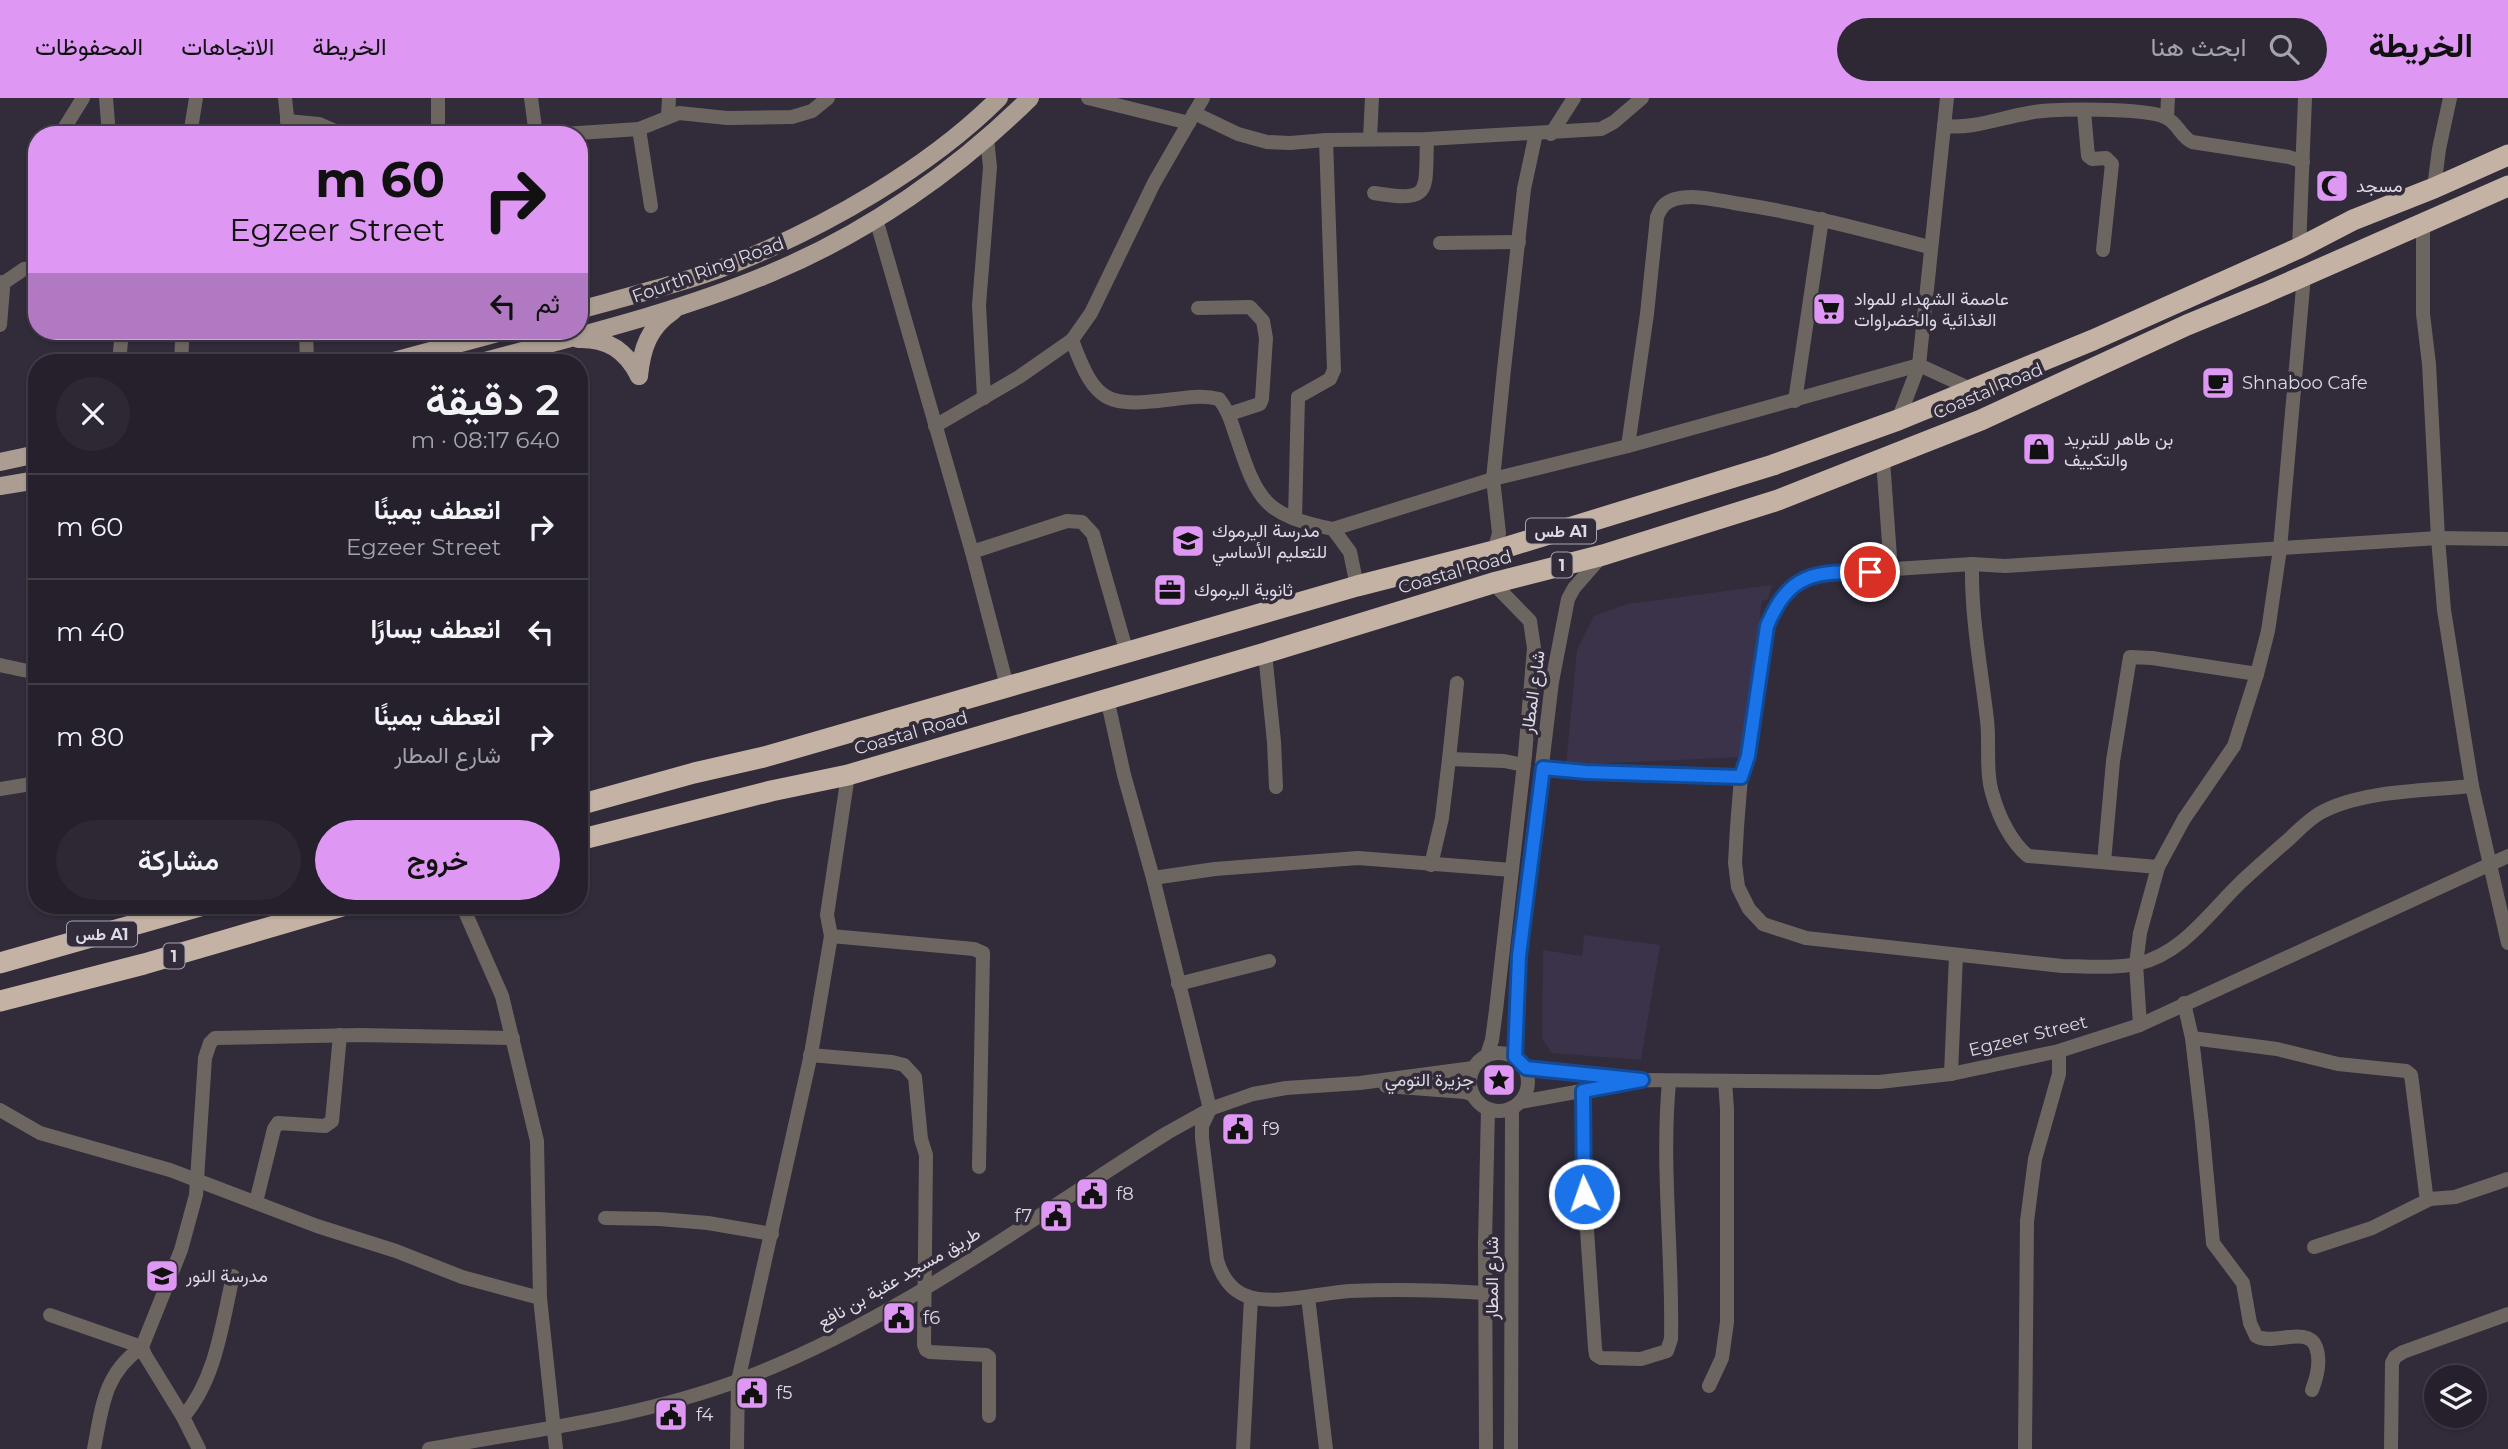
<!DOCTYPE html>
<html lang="ar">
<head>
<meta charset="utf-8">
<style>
	body { margin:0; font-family:Montserrat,Vazirmatn,sans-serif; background:#2d2834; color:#f1f3f6; direction:rtl; height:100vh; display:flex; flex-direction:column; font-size:26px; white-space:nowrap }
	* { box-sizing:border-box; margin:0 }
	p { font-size:23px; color:#a3a3a9 }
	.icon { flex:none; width:38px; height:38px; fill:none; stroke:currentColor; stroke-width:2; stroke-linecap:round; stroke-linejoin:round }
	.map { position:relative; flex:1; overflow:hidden; direction:ltr }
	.side { position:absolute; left:28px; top:256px; width:560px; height:560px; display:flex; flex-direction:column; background:#25202c; border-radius:28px; box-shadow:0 2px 5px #0004,0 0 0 2px #423e48; direction:rtl }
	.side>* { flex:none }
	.guide { position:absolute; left:28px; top:28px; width:560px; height:214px; border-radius:28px; box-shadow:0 2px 5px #0004,0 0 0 2px #423e48; direction:rtl; background:#de98f3; color:#111; overflow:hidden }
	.controls { position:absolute; left:2424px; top:1267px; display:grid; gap:14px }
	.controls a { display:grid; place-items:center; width:63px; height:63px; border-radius:50%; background:#25202c; box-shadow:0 2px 5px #0004,0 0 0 2px #423e48; font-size:35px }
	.pin { position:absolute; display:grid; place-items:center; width:60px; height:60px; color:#fff; margin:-30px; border:4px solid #fff; border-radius:50%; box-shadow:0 2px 7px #0007 }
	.me { position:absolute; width:77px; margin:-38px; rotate:357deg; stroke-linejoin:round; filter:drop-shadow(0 0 5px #0008) }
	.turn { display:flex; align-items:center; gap:24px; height:147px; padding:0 28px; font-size:32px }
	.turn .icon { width:91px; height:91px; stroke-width:2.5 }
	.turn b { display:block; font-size:49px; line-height:60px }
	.then { display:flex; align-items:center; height:66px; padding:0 28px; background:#0003; gap:14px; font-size:26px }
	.round { display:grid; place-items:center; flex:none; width:74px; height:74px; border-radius:37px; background:#2d2834 }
	.head { display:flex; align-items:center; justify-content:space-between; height:119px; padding:0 28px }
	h1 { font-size:42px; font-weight:600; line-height:52px }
	.button { display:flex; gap:14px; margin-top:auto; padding:14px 28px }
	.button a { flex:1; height:80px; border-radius:42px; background:#de98f3; color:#111; font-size:28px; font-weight:600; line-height:80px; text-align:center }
	.button a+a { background:#2d2834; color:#f1f3f6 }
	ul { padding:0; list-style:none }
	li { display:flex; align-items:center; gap:21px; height:105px; padding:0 28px; border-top:2px solid #423e48 }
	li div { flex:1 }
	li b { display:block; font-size:26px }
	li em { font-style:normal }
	header { display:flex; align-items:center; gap:42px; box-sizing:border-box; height:98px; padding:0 35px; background:#de98f3; color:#111 }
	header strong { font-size:33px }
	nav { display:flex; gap:38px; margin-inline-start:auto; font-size:24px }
	.search { width:490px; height:63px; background:#2d2834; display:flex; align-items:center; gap:18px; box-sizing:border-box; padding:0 24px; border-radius:38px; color:#a3a3a9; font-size:26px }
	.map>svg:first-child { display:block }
</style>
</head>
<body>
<header>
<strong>الخريطة</strong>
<div class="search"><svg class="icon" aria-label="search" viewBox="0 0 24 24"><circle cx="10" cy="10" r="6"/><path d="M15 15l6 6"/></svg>ابحث هنا</div>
<nav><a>الخريطة</a><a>الاتجاهات</a><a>المحفوظات</a></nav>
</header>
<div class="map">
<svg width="2508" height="1351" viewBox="0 0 2508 1351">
	<rect width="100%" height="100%" fill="#312b3a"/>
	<g fill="#3b3349">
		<path d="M1772,487L1768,501L1762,503L1743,659L1566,667L1577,552L1594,518L1627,506Z"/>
		<path d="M1584,837L1660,847L1641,962L1552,955L1542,940L1543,852L1582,858Z"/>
	</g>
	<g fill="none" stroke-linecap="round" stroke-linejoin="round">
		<g stroke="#6d6660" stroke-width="14">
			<path d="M106,0L109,37"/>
			<path d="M285,0L289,37"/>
			<path d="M531,0L536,37"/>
			<path d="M1088,0L1189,25"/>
			<path d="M2084,13L2088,58L2092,61L2106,60L2112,66L2103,152"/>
			<path d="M1194,15L1238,36L1267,44L1290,45L1326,42L1427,41L1601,31L1614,24L1642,0"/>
			<path d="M668,18L669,0"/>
			<path d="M2167,20L2168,0"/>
			<path d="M287,23L319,26L344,37"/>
			<path d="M1944,28C1974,31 1999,20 2029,15C2053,10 2144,10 2165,19C2178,25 2181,39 2192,44L2289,59L2303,64"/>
			<path d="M639,31L651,108"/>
			<path d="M1551,36L1574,0"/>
			<path d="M60,37L83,0"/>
			<path d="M190,37L196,0"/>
			<path d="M233,37L242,34L272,37"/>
			<path d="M438,37V0"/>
			<path d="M548,37L639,31L679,15L727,20L792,19L812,13L828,0"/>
			<path d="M1370,40L1372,0"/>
			<path d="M2434,90L2439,51L2450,0"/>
			<path d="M1374,95C1433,105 1425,94 1427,41"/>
			<path d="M876,121L972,454L1007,588"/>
			<path d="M2423,126V216L2429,266L2438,440L2444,512L2472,688L2508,845"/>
			<path d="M1440,145L1519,144"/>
			<path d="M2299,150L2305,0"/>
			<path d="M0,184L3,191L0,227"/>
			<path d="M2,186L24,171L37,170"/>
			<path d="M1198,210L1250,209L1263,223L1266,240L1262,301L1260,306L1229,316"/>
			<path d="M306,233L307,264"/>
			<path d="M1072,242C1096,308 1108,309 1175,301C1191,299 1204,297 1219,301C1229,313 1232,327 1237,341C1258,404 1265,417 1333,431L1350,454L1357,488"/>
			<path d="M119,264L122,233"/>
			<path d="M181,264L182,245"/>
			<path d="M984,300L979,207L990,69L987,41"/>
			<path d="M1795,303L1822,121"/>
			<path d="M1898,322L1919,267L1947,0"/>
			<path d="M935,328L1019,279L1072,242L1091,215L1154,85L1203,0"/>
			<path d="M1628,348L1647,216L1657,119C1661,109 1665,104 1675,101C1694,96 1716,102 1734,105C1801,115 1865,132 1929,149"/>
			<path d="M1883,362L1891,473"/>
			<path d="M1295,421L1298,299L1330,281L1334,272L1326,42"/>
			<path d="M1333,431L1493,381L1628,348L1919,267L1973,292"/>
			<path d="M1494,453L1499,435L1493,381L1504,271L1524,91L1536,35"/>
			<path d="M972,454L1067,423L1082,424L1093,436L1127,555"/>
			<path d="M1972,466C1971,519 1981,570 1987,622C1990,647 1985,674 1993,698C1999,719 2011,744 2028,758L2158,769"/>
			<path d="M1265,555L1274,644L1276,689"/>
			<path d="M0,567L37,575"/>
			<path d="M1107,600L1124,677L1153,780L1210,1011L1202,1028V1040L1217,1162C1221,1177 1231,1193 1247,1198C1274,1208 1320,1195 1349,1193C1395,1191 1440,1192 1485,1195"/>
			<path d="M1449,661L1457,585"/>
			<path d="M1543,670L1586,674L1741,679"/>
			<path d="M2472,688C2426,693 2361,692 2320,715C2308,722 2299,732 2288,742C2272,756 2256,770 2240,785C2209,815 2182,856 2137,866C2111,871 2088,868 2062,868L1806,840L1763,826L1749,811L1738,789L1735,765L1737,729L1741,679L1748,658L1767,528C1779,499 1788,489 1817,476L1972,466L2005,468L2438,440L2508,441"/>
			<path d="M0,691L37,685"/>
			<path d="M2104,764L2113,663L2130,559L2152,560L2257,576"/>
			<path d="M1431,767L1442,720L1449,661L1504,663L1524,667"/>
			<path d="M1153,780L1215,771L1358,760L1512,772"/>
			<path d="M462,807L502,898L537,1043L540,1200L556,1351"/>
			<path d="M831,838L974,851L983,855L979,1069"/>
			<path d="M1178,886L1269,863"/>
			<path d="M2184,905L2192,940L2202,1026L2213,1145L2243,1185L2250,1225L2256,1238C2272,1248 2308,1227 2316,1249C2321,1262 2317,1279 2312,1292"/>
			<path d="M2140,927L2136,866L2140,835L2158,769L2184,721L2234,648L2257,576L2268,533L2280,451L2304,178"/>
			<path d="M2192,940L2277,951L2338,966L2406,973L2411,977L2412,984L2426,1096L2430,1101L2455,1099L2508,1081"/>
			<circle cx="1499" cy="984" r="29"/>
			<path d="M810,957L892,964L904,967L915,979L921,1041L926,1057L924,1247L926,1252L930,1254L986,1257L989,1259V1318"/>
			<path d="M1487,957L1492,942L1496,912L1525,657L1534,550L1530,523L1493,485"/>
			<path d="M1515,959L1519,858L1552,584L1568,501L1574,490L1602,458"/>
			<path d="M1526,970L1627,980"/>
			<path d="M1951,976L1956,857"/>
			<path d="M1386,988L1465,994L1473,997"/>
			<path d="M1583,993L1582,1058L1595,1250L1596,1257L1601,1260L1641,1261L1667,1253L1671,1241C1673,1155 1661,1071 1669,984"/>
			<path d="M1520,1004L1642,982L1879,984L1951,976L2059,953L2140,927L2508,758"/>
			<path d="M0,1012L40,1035L170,1072L317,1128L396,1153L462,1179L540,1200"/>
			<path d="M256,1104L274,1031L278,1025L325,1028L332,1023L340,937"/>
			<path d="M605,1120L659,1121L708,1125L772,1136"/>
			<path d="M2314,1149L2372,1130L2430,1101"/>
			<path d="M1308,1199L1326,1351"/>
			<path d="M50,1217L142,1249"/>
			<path d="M1709,1288L1722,1260L1727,1224V1011L1725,983"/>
			<path d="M183,1319C216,1281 222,1226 233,1178"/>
			<path d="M94,1351C102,1309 104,1275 142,1249"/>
			<path d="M199,1351L183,1319L145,1257L142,1249L181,1152L196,1097L205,960L210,945L215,940L360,937L513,940"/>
			<path d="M429,1351C533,1332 641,1319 740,1282C895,1224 1028,1122 1167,1035L1210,1011L1253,996L1286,990L1360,985L1473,970"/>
			<path d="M737,1351L738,1283L811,956L831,838L827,817L848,677"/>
			<path d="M1243,1351L1251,1200"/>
			<path d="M1486,1351L1485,1144L1488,1011"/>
			<path d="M1511,1351L1512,1010"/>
			<path d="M2025,1351L2027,1123L2035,1061L2059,976V953"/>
			<path d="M2391,1351L2392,1265L2395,1259L2403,1254L2508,1216"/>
		</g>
		<g stroke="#ab9d91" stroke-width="18">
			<path d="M579,212C630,198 683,185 733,166C825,129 929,70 999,0"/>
			<path d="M578,241C607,240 626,252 639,278"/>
			<path d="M390,264L505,233"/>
			<path d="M481,264C578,238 678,214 771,175C867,135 956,73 1030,0"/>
			<path d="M639,278C642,250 649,229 673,213"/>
			<path d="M0,364L37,356"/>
			<path d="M0,388L37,382"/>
		</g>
		<g stroke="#c4b2a4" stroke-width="21">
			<path d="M579,707L694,675L764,659L1357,488L1494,453L1773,367L1898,322L2093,242L2299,150L2353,122L2434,90L2508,57"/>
			<path d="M579,742L771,693L848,677L1265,555L1493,485L1603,457L1778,402L1981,322L2187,227L2265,195L2508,88"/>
			<path d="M0,865L204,807"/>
			<path d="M0,903L144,866L346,807"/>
		</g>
	</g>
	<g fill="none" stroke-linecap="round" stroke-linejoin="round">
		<defs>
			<path id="route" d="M1584,1096L1583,993L1642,982L1526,970L1515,959L1519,858L1543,670L1586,674L1741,679L1748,658L1767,528C1790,473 1816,474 1870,474"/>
		</defs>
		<use href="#route" stroke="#114b97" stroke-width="18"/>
		<use href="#route" stroke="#1a73e8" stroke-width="12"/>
	</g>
	<defs>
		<symbol id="mosque-square" viewBox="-11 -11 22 22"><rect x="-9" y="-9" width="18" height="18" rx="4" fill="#de98f3" stroke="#312b3a"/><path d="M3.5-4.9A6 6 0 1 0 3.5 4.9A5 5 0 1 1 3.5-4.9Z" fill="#111"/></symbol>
		<symbol id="supermarket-square" viewBox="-11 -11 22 22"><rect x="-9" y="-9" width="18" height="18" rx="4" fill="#de98f3" stroke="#312b3a"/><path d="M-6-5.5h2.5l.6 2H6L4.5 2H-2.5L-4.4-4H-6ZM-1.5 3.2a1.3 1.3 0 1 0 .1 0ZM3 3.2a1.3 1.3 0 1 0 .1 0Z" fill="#111"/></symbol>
		<symbol id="cafe-square" viewBox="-11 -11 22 22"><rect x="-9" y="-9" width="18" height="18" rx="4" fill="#de98f3" stroke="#312b3a"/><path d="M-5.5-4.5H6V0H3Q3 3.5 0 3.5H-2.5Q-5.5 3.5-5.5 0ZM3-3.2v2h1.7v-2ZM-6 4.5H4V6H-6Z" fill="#111"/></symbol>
		<symbol id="shop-square" viewBox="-11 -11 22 22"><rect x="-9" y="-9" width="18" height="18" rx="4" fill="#de98f3" stroke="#312b3a"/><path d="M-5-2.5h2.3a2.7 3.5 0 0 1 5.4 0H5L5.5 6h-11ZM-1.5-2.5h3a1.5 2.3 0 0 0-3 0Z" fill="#111"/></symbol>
		<symbol id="school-square" viewBox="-11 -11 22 22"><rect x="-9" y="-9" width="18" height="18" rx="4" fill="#de98f3" stroke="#312b3a"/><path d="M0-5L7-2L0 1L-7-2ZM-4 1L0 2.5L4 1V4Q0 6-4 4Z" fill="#111"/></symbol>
		<symbol id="office-square" viewBox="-11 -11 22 22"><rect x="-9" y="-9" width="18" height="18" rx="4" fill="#de98f3" stroke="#312b3a"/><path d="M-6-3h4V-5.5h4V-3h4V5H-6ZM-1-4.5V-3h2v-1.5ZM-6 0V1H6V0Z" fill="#111"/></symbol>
		<symbol id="sight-square" viewBox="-11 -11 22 22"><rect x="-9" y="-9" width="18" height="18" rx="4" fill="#de98f3" stroke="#312b3a"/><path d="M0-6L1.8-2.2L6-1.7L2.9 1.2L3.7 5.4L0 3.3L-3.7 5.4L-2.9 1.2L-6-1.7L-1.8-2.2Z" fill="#111"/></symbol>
		<symbol id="civic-square" viewBox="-11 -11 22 22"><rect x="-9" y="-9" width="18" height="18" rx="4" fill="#de98f3" stroke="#312b3a"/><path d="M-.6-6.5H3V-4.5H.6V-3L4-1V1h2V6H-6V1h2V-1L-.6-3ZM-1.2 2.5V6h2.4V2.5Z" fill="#111"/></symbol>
	</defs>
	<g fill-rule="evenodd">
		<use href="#mosque-square" x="2313" y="69" width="38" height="38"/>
		<use href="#supermarket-square" x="1810" y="192" width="38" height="38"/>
		<use href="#cafe-square" x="2199" y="266" width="38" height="38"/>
		<use href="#shop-square" x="2020" y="332" width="38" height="38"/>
		<use href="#school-square" x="1169" y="424" width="38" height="38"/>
		<use href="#office-square" x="1151" y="473" width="38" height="38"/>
		<use href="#sight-square" x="1480" y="963" width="38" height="38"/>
		<use href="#civic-square" x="1219" y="1012" width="38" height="38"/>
		<use href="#civic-square" x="1073" y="1077" width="38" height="38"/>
		<use href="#civic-square" x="1037" y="1099" width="38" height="38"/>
		<use href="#school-square" x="143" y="1159" width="38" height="38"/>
		<use href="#civic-square" x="880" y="1201" width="38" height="38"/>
		<use href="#civic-square" x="733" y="1276" width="38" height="38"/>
		<use href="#civic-square" x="652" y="1298" width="38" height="38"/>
	</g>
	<g text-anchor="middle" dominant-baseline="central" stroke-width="7" stroke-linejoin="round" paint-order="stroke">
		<g fill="#312b3a" stroke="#a9a5b0" stroke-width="2">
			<rect x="1526" y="420.5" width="70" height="25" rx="5"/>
			<rect x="1551.5" y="454.5" width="21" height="25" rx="5"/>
			<rect x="67" y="823.5" width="70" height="25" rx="5"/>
			<rect x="163.5" y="845.5" width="21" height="25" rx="5"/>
		</g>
		<g font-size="16" font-weight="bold" fill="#ddd9e3">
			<text x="1561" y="433">طس A1</text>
			<text x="1562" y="467">1</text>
			<text x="102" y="836">طس A1</text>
			<text x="174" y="858">1</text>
		</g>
		<g font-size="18" fill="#ddd9e3" stroke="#312b3a" text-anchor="start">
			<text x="2356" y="88">مسجد</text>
			<text x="1854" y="201">عاصمة الشهداء للمواد<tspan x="1854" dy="21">الغذائية والخضراوات</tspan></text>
			<text x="2242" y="285">Shnaboo Cafe</text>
			<text x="2064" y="341">بن طاهر للتبريد<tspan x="2064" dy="21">والتكييف</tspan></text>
			<text x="1212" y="433">مدرسة اليرموك<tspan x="1212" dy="21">للتعليم الأساسي</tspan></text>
			<text x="1194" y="492">ثانوية اليرموك</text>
			<text x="1474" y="982" text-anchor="end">جزيرة التومي</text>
			<text x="1262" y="1031">f9</text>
			<text x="1116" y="1096">f8</text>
			<text x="1032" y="1118" text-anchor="end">f7</text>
			<text x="186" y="1178">مدرسة النور</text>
			<text x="923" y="1220">f6</text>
			<text x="776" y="1295">f5</text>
			<text x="696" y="1317">f4</text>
		</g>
		<g font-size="18" fill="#ddd9e3" stroke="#312b3a">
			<text transform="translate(708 172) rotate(-20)">Fourth Ring Road</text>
			<text transform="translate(1988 293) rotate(-23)">Coastal Road</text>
			<text transform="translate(1455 474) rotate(-16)">Coastal Road</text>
			<text transform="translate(1533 594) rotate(-82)">شارع المطار</text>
			<text transform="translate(911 635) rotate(-16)">Coastal Road</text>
			<text transform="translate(2028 938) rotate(-14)">Egzeer Street</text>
			<text transform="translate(899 1180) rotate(-30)">طريق مسجد عقبة بن نافع</text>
			<text transform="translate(1492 1180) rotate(-90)">شارع المطار</text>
		</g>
	</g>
</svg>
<div class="controls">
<a><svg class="icon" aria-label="layers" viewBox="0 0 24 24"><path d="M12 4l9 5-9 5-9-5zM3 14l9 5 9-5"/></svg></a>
</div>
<div class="pin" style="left:1870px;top:474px;background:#d93025"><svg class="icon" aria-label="arrive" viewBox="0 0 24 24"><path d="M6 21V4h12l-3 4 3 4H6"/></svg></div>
<svg class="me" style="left:1584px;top:1096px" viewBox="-20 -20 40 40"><circle r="17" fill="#1a73e8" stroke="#fff" stroke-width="3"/><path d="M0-11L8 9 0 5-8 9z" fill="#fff"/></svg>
<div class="guide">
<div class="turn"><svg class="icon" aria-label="right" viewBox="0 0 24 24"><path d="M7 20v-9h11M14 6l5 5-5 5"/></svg><div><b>60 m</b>Egzeer Street</div></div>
<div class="then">ثم<svg class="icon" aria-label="left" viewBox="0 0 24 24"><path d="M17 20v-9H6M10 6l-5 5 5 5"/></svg></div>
</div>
<section class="side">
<div class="head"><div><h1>2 دقيقة</h1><p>640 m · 08:17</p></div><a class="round"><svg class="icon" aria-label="close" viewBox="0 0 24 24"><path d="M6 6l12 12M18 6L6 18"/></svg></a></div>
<ul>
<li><svg class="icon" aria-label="right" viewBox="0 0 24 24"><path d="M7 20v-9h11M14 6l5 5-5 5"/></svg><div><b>انعطف يمينًا</b><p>Egzeer Street</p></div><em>60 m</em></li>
<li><svg class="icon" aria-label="left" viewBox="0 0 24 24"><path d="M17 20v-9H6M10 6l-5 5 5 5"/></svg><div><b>انعطف يسارًا</b></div><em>40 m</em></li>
<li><svg class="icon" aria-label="right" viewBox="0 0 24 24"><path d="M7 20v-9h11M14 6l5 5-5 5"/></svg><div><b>انعطف يمينًا</b><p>شارع المطار</p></div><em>80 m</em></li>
</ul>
<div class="button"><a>خروج</a><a>مشاركة</a></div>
</section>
</div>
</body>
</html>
